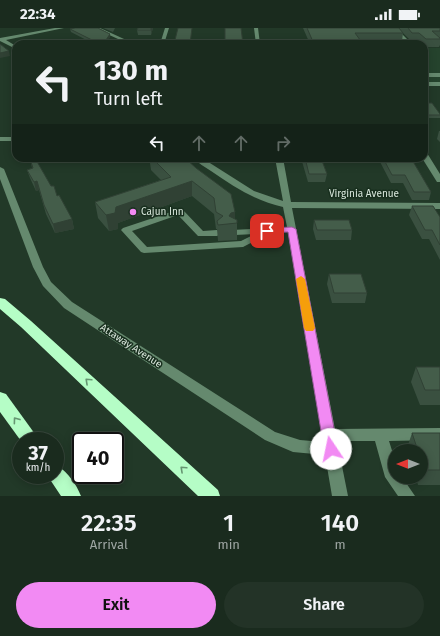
<!DOCTYPE html>
<html lang="en">
<head>
<meta charset="utf-8">
<style>
	body { margin:0; font-family:"Fira Sans",sans-serif; background:#233327; color:#f1f3f6; height:100vh; display:flex; flex-direction:column; font-size:15px; white-space:nowrap }
	* { box-sizing:border-box; margin:0 }
	p { font-size:13px; color:#9fa7a4 }
	.icon { flex:none; width:22px; height:22px; fill:none; stroke:currentColor; stroke-width:2; stroke-linecap:round; stroke-linejoin:round }
	.map { position:relative; height:468px; overflow:hidden }
	.side { display:flex; flex-direction:column; background:#1a2b1e; flex:1 }
	.side>* { flex:none }
	.guide { position:absolute; left:12px; top:12px; width:416px; height:122px; border-radius:12px; box-shadow:0 2px 10px #0003,0 0 0 1px #38473c; background:#1a2b1e; color:#f1f3f6; overflow:hidden }
	.needle { width:26px; rotate:270deg }
	.fabs { position:absolute; left:388px; top:416px; display:grid; gap:8px }
	.fabs a { display:grid; place-items:center; width:40px; height:40px; border-radius:50%; background:#1a2b1e; box-shadow:0 2px 10px #0003,0 0 0 1px #38473c; font-size:20px }
	.speed { position:absolute; left:12px; top:404px; display:flex; gap:8px; font-size:20px; font-weight:700; text-align:center }
	.speed>* { display:grid; place-content:center; width:52px; height:52px; border-radius:50%; background:#1a2b1e; box-shadow:0 2px 10px #0003,0 0 0 1px #38473c; line-height:1 }
	.speed small { font-size:10px; font-weight:400 }
	.speed .limit { border:2px solid #111; border-radius:6px; background:#fff; color:#111 }
	.pin { position:absolute; display:grid; place-items:center; width:34px; height:34px; color:#fff; margin:-17px; border-radius:8px; box-shadow:0 2px 6px #0006 }
	.me { position:absolute; width:44px; margin:-22px; rotate:349deg; stroke-linejoin:round; filter:drop-shadow(0 0 3px #0008) }
	.turn { display:flex; align-items:center; gap:14px; height:84px; padding:0 16px; font-size:18px }
	.turn .icon { width:52px; height:52px; stroke-width:2.5 }
	.turn b { display:block; font-size:28px; line-height:34px }
	.lanes { display:flex; align-items:center; height:38px; padding:0 16px; background:#0003; justify-content:center; gap:20px; direction:ltr }
	.lanes .off { opacity:.35 }
	.eta { display:flex; justify-content:space-evenly; align-items:center; height:68px; text-align:center }
	.eta b { font-size:24px; font-weight:600; line-height:28px }
	.primary-button { display:flex; gap:8px; margin-top:auto; padding:8px 16px }
	.primary-button a { flex:1; height:46px; border-radius:24px; background:#f28af3; color:#111; font-size:16px; font-weight:600; line-height:46px; text-align:center }
	.primary-button a+a { background:#233327; color:#f1f3f6 }
	.status { display:flex; justify-content:space-between; align-items:center; height:28px; padding:0 20px; background:#1a2b1e; direction:ltr }
	.status svg { height:11px; fill:currentColor }
	.map>svg:first-child { display:block }
</style>
</head>
<body>
<div class="status"><b>22:34</b><svg viewBox="0 0 49 12"><path d="M0 12V9h3v3zM5 12V6h3v6zM10 12V3h3v9zM15 12V0h3v12zM26 1h20v11H26zM47 4h2v5h-2z"/></svg></div>
<div class="map">
<svg width="440" height="468" viewBox="0 0 440 468">
	<rect width="100%" height="100%" fill="#223928"/>
	<rect fill="#25432d" x="424" y="20" width="16" height="34"/>
	<g fill="none" stroke-linecap="round" stroke-linejoin="round">
		<g fill="#65896e" fill-rule="evenodd">
			<path d="M55,0H64L6,12L16,18V21L0,13V10Z"/>
			<path d="M94,0H100L135,16H129Z"/>
			<path d="M165,0H169L164,16H160Z"/>
			<path d="M254,0H258L260,16H256Z"/>
			<path d="M392,0H396L412,16H407Z"/>
			<rect x="424" y="45" width="16" height="4"/>
			<rect x="424" y="54" width="16" height="4"/>
			<rect x="0" y="109" width="16" height="4"/>
			<path d="M424,125H427L440,146V154H437L422,130H424Z"/>
			<path d="M193,130H202L254,163L283,173L275,130H283L291,174L440,175V181L292,180L335,401L440,400V412L389,413L395,432V449H402L415,468H398L385,449L375,413H337L348,468H332L325,427L293,424L265,412L64,280L43,258L33,239L0,151V139L4,141L43,239L51,254L72,274L275,404L300,412L323,414L288,204L270,205L243,219L144,225L141,224L121,202L123,200L180,181L183,182L203,203L217,202L222,205L217,208H198L178,187L132,203L147,219L241,213L255,206L235,207L230,204L232,202L287,199L283,179C256,173 234,159 211,143C205,139 198,135 193,130Z"/>
		</g>
		<g fill="#b5fdc6" fill-rule="evenodd">
			<path d="M0,270L5,271L31,293L218,462L220,468H198L21,299L0,281Z"/>
			<path d="M0,364L6,366L40,413H21L0,384Z"/>
			<path d="M55,437C66,441 77,457 81,468H61L47,447H55Z"/>
		</g>
	</g>
	<g fill="#3a5040">
		<path d="M103,0H115L113,4Z"/>
		<path d="M138,0H153L151,7H138L137,2Z"/>
		<path d="M273,0H440V17L439,19H424V16H420L417,13H411L403,5L402,13H361L363,16H310L303,0Z"/>
		<path d="M70,1L110,9L106,16H94L71,4Z"/>
		<path d="M424,75L440,86V90H425L424,89Z"/>
		<path d="M439,103H440V114L437,111Z"/>
		<path d="M145,130H185L235,184V191L237,195V212L218,213L217,201H216L214,186L192,168L118,195V201L109,203L98,190L95,174L161,152L151,142L150,135Z"/>
		<path d="M301,130H321L327,146L325,154H308Z"/>
		<path d="M378,130H411L431,164L429,172H412L403,155H391Z"/>
		<path d="M30,131L51,158L72,191L74,201L55,205L46,186L39,162L36,163L30,150L27,142L32,140Z"/>
		<path d="M412,178L440,189V232L429,211H422L409,187Z"/>
		<path d="M314,192L352,202L351,212H316L313,201Z"/>
		<path d="M329,246L367,265L365,275H332L327,256Z"/>
		<path d="M416,339H440V377H420L411,354Z"/>
		<path d="M412,405H440V457H418L416,449H421V423H408L407,420Z"/>
	</g>
	<g fill="#304134">
		<path d="M151,0H153L151,7Z"/>
		<path d="M110,6V9L106,16H104V15Z"/>
		<path d="M101,13V16H96V14Z"/>
		<path d="M9,23L10,28L0,30V25Z"/>
		<path d="M37,153L39,162L36,163L34,154Z"/>
		<path d="M192,153V168L118,195V201L109,203L106,187L116,179Z"/>
		<path d="M235,184V196L229,188L231,185Z"/>
		<path d="M72,191L74,201L55,205L53,196Z"/>
	</g>
	<g fill="#445d4a" stroke="#304134">
		<path d="M75,0H98L110,6L104,15L101,13L96,14L70,1Z"/>
		<path d="M138,0H151V2H137Z"/>
		<path d="M178,0H192L190,16H174Z"/>
		<path d="M225,0H241L243,16H225Z"/>
		<path d="M307,0H399L403,5H355L363,16H314Z"/>
		<path d="M408,0H440V3H432L440,10V11H426L419,5H412Z"/>
		<path d="M45,13L52,16H43Z"/>
		<path d="M0,16L9,23L0,25Z"/>
		<path d="M424,75H432L440,86V87H426L424,84Z"/>
		<path d="M32,130H35L51,158H54L57,168L59,167L72,191L53,196L44,177L37,153L34,154L27,142L33,140L30,131Z"/>
		<path d="M152,130H185L196,140L231,166L235,184L231,185L229,188L237,192V195L218,197L217,193L223,188L216,184L214,170L192,153L116,179L115,185L106,187L95,174L171,149Z"/>
		<path d="M305,130H321L327,146H309Z"/>
		<path d="M383,130H411L431,164H414L405,147H392Z"/>
		<path d="M412,178H433L440,189V217L432,202H425Z"/>
		<path d="M314,192H349L352,202H317Z"/>
		<path d="M329,246H361L367,265H334Z"/>
		<path d="M416,339H440V362H425Z"/>
		<path d="M412,405H440V442H424L421,432V423H418Z"/>
	</g>
	<defs><path id="oneway-chevron" d="M-2-3.5L2.5 0L-2 3.5" fill="none" stroke-width="1.6" stroke-linecap="round" stroke-linejoin="round"/></defs>
	<g stroke="#669672">
		<use href="#oneway-chevron" transform="translate(88 353) rotate(-137)"/>
		<use href="#oneway-chevron" transform="translate(16 392) rotate(-126)"/>
		<use href="#oneway-chevron" transform="translate(183 441) rotate(-137)"/>
	</g>
	<path fill="#f28af3" stroke="#9d5a9e" d="M292,199L296,201L338,421L336,426L331,427L326,426L324,421L288,204L267,205L263,203L267,200Z"/>
	<path fill="#f59e0b" d="M301,248L305,251L315,300L313,303H306L304,300L296,251Z"/>
	<circle fill="#f28af3" stroke="#182f1e" stroke-width="1.5" cx="133" cy="184" r="4"/>
	<g text-anchor="middle" dominant-baseline="central" stroke-width="3" stroke-linejoin="round" paint-order="stroke">
		<g font-size="10" fill="#d9e7dc" stroke="#182f1e">
			<text x="364" y="166">Virginia Avenue</text>
			<text transform="translate(131 318) rotate(33)">Attaway Avenue</text>
		</g>
		<g font-size="10" fill="#d9e7dc" stroke="#182f1e" text-anchor="start">
			<text x="141" y="184">Cajun Inn</text>
		</g>
	</g>
</svg>
<div class="fabs">
<a><svg class="needle" viewBox="-14 -14 28 28"><path d="M0-13l5 13h-10z" fill="#e53935"/><path d="M0 13l5-13h-10z" fill="#9fa7a4"/></svg></a>
</div>
<div class="speed"><div>37<small>km/h</small></div><div class="limit">40</div></div>
<div class="pin" style="left:267px;top:203px;background:#d93025"><svg class="icon" aria-label="arrive" viewBox="0 0 24 24"><path d="M6 21V4h12l-3 4 3 4H6"/></svg></div>
<svg class="me" style="left:331px;top:421px" viewBox="-20 -20 40 40"><circle r="19" fill="#fff"/><path d="M0-13L10 11 0 6-10 11z" fill="#f28af3"/></svg>
<div class="guide">
<div class="turn"><svg class="icon" aria-label="left" viewBox="0 0 24 24"><path d="M17 20v-9H6M10 6l-5 5 5 5"/></svg><div><b>130 m</b>Turn left</div></div>
<div class="lanes"><svg class="icon" aria-label="left" viewBox="0 0 24 24"><path d="M17 20v-9H6M10 6l-5 5 5 5"/></svg><svg class="icon off" aria-label="ahead" viewBox="0 0 24 24"><path d="M12 20V5M6 11l6-6 6 6"/></svg><svg class="icon off" aria-label="ahead" viewBox="0 0 24 24"><path d="M12 20V5M6 11l6-6 6 6"/></svg><svg class="icon off" aria-label="right" viewBox="0 0 24 24"><path d="M7 20v-9h11M14 6l5 5-5 5"/></svg></div>
</div>
</div>
<section class="side">
<div class="eta">
<div><b>22:35</b><p>Arrival</p></div>
<div><b>1</b><p>min</p></div>
<div><b>140</b><p>m</p></div>
</div>
<div class="primary-button"><a>Exit</a><a>Share</a></div>
</section>
</body>
</html>
